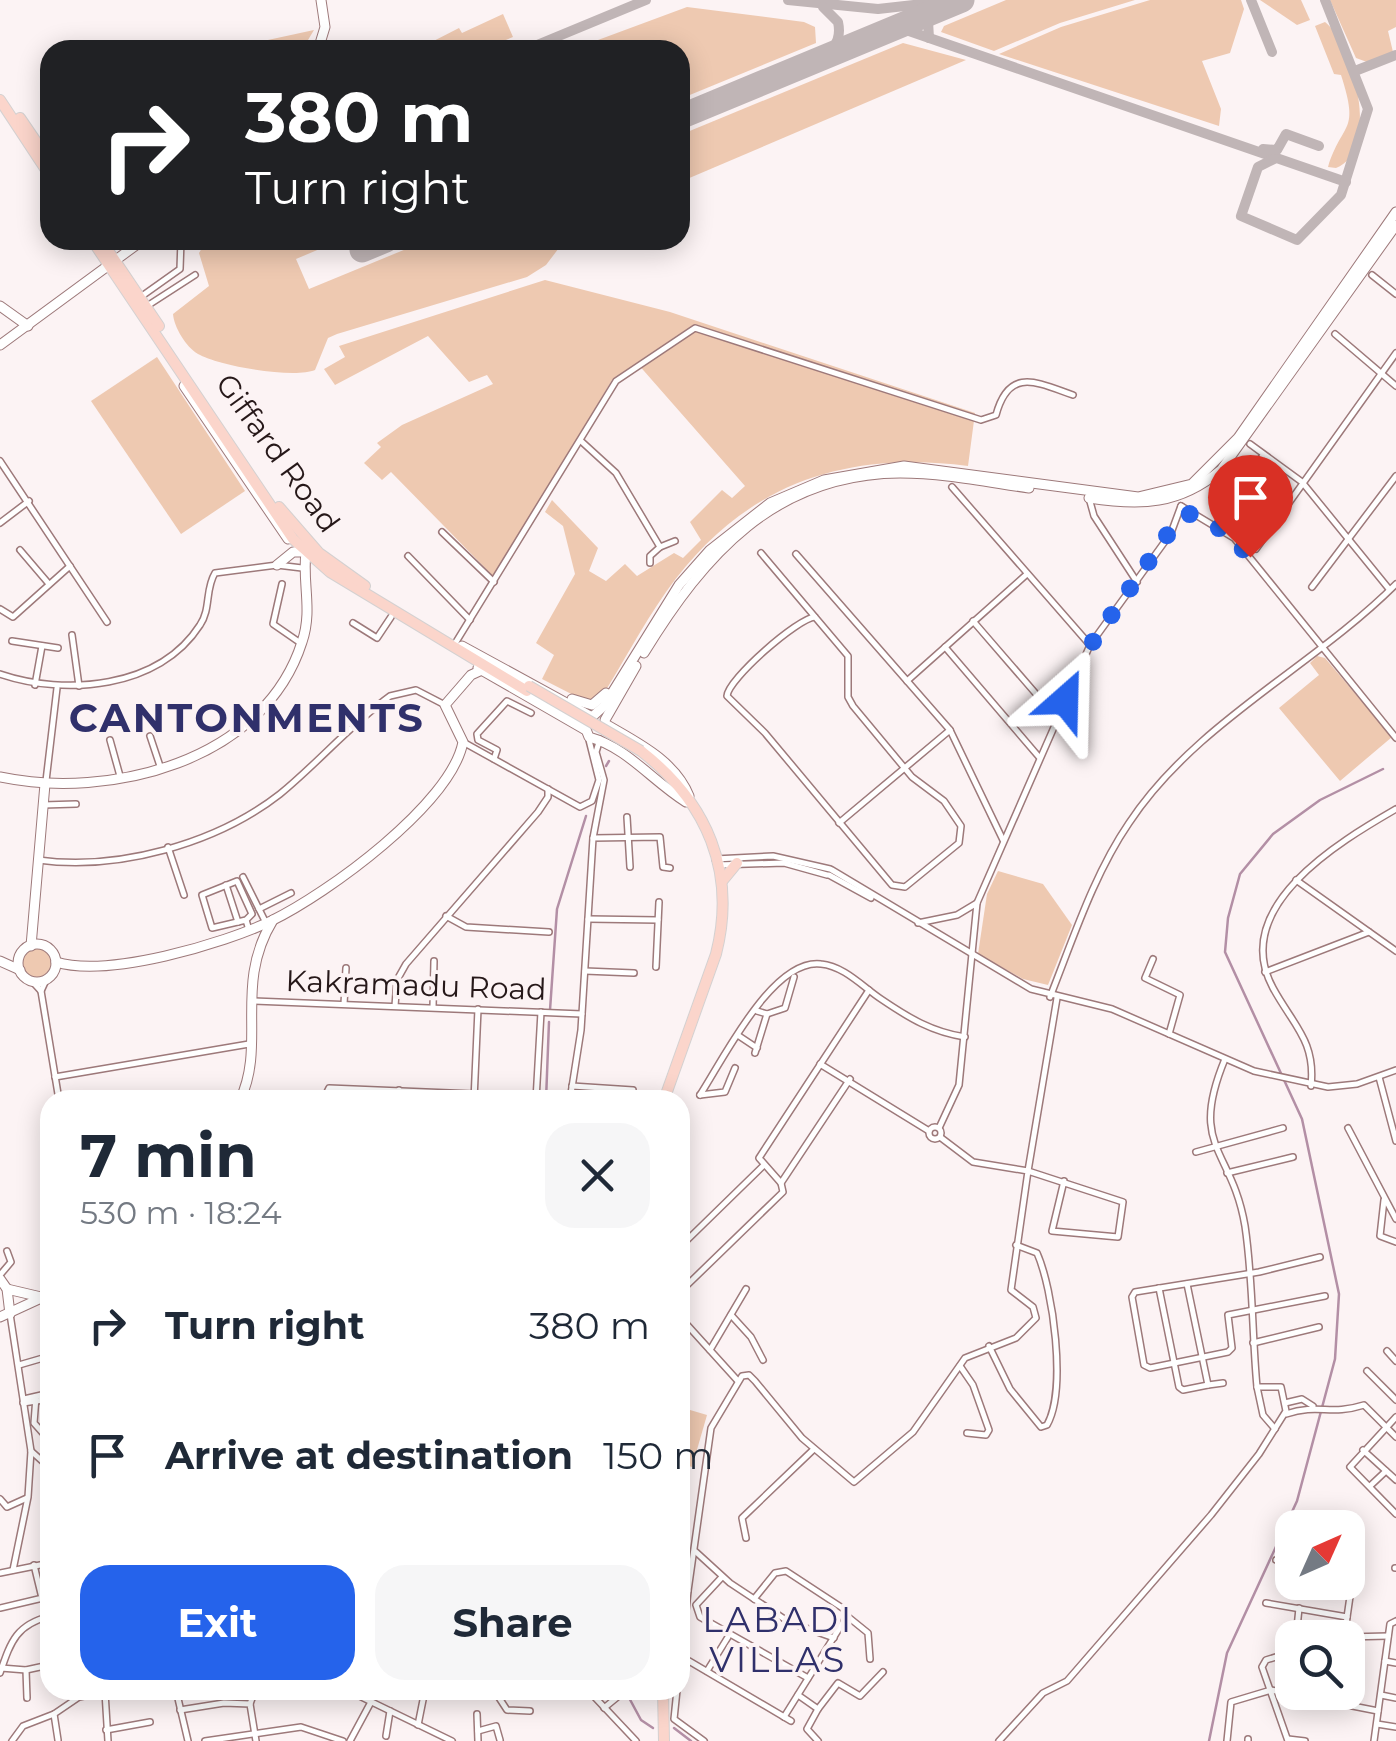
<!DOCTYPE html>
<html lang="en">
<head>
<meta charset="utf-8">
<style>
	body { margin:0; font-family:Montserrat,sans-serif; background:#f6f6f7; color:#1f2937; height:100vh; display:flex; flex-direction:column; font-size:38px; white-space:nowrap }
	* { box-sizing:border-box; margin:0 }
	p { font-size:32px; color:#747a83 }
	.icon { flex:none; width:55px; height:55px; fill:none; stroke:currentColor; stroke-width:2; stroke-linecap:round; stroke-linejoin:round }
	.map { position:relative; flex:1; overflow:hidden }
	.sheet { position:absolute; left:40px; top:1090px; width:650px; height:610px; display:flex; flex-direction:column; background:#fff; border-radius:30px; box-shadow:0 5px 25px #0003 }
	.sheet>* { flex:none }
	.banner { position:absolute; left:40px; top:40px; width:650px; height:210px; border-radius:30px; box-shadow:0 5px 25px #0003; background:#202124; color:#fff; overflow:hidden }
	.needle { width:65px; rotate:45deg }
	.fabs { position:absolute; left:1275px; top:1510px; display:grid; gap:20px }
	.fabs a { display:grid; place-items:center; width:90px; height:90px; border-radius:20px; background:#fff; box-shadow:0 5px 25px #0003; font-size:50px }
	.pin { position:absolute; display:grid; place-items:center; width:85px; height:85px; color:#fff; margin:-102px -42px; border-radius:50% 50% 50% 0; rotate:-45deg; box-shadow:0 0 10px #0007 }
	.pin .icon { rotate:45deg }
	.me { position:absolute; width:110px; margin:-55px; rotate:25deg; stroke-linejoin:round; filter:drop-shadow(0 0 8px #0008) }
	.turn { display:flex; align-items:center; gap:35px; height:210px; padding:0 40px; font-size:45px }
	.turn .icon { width:130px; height:130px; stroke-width:2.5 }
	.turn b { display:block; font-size:70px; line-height:85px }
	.round { display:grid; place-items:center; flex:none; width:105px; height:105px; border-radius:30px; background:#f6f6f7 }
	.overview { display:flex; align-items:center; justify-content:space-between; height:170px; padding:0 40px }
	h1 { font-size:60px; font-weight:700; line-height:75px }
	.cta { display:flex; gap:20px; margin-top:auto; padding:20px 40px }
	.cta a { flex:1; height:115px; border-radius:30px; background:#2563eb; color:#fff; font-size:40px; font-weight:700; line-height:115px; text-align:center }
	.cta a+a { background:#f6f6f7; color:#1f2937 }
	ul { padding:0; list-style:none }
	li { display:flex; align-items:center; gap:30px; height:130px; padding:0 40px }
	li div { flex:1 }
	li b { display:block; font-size:38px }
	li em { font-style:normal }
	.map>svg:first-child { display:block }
</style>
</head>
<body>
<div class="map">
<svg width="1396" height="1741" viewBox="0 0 1396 1741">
	<rect width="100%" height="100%" fill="#fcf3f4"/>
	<g fill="#eec9b1">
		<path d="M1006,0H1135L1060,23L994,51L941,32L944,26Z"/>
		<path d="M1150,0H1241L1244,9L1230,53L1202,61L1221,109L1219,126L999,54L1061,27Z"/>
		<path d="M1260,0H1301L1310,20L1297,25Z"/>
		<path d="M1330,0H1396V27L1388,31L1393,52L1367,62L1356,58Z"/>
		<path d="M687,7L804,22L815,27L816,43L680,99V50H571Z"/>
		<path d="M503,14L513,37L482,50H416L459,28L462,33Z"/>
		<path d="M1325,22C1353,43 1382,151 1336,168L1328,167C1343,120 1360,134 1341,75L1334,74L1315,26Z"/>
		<path d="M314,30L302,50H221Z"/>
		<path d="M903,43L966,60L680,182V135Z"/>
		<path d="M207,240H341L296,259L309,289L428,240H565L546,265L527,277L337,334L328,338L315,370C294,379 219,366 198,354C186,347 174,327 173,314L209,286L199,253Z"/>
		<path d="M545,280L670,312L975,413L968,466C841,450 741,486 666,592C642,626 623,663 601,698L587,702L542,679L554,655L536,643L575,574L563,526L545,512L552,500L598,548L589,571L606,581L625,564L637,576L674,553L683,558L701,540L690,522L722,490L732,498L745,486L637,363L612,380L495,578L391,472L382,480L364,463L381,447L377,443L402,425L493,384L487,375L469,382L428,336L335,385L324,369L345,357L339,346Z"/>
		<path d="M157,357L245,491L181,534L91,401Z"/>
		<path d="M1317,656L1325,658L1392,737L1340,781L1279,708L1319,675L1310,663Z"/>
		<path d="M998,871L1043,884L1072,925L1048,985L1023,979L978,954L987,894Z"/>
		<circle cx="38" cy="963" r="17"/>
		<path d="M680,1407L707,1415L692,1467L680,1463Z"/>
	</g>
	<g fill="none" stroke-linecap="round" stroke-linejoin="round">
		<g stroke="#b38fa5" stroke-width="2.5">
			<path d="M606,766L609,761"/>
			<path d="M550,1010L557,909L586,816"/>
			<path d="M546,1100L549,1022"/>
			<path d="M627,1694L641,1720L653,1728"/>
			<path d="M674,1728L691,1741"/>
			<path d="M1209,1741L1227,1653L1297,1501L1335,1359L1339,1294L1302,1119L1225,952L1228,918L1240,874L1273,834L1320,800L1383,769"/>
		</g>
		<g stroke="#c0b5b6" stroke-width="10">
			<path d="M788,0L878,9L958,0"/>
			<path d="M1251,0L1272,52"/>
			<path d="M887,31H909L1346,182"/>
			<path d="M929,38L928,21L940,9"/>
			<path d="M525,50L646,0"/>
			<path d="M810,63C829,54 843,45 838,22L823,7"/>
			<path d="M1355,71L1396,55"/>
			<path d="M1263,149L1277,150L1286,134L1319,146"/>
			<path d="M1274,159L1258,167L1241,216L1297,240L1341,195L1368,109L1325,0"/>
		</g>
		<g stroke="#c0b5b6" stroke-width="25">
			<path d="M680,117L962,0"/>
			<path d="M362,250L386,240"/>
		</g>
		<defs>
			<g id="street">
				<path d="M1372,275L1396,294"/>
				<path d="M142,296L180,269L181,240"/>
				<path d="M147,306L195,275"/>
				<path d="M1335,334L1396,386"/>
				<path d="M581,441L616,473L660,547L675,541"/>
				<path d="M1250,444L1302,482L1389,589"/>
				<path d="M0,461L107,622"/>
				<path d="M952,487L1090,645"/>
				<path d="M1089,498L1094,516L1137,582"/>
				<path d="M1181,506L1234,538L1396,738"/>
				<path d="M0,523L29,501"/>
				<path d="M1217,525L1263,455"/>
				<path d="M442,532L494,582"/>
				<path d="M1256,549L1396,353"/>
				<path d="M20,550L49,584"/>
				<path d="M761,553L848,656V697L853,706L912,777L944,801L961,826L959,843L905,887L892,885L765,733L727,696C728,679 798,618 815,617"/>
				<path d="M796,554L950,730L1003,840"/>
				<path d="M408,556L470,620"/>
				<path d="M650,563V556L660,547"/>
				<path d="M282,584L273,624L299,642"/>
				<path d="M1312,587L1396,476"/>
				<path d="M0,609L13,617L70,566"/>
				<path d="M973,621L1056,717"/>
				<path d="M353,623L377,638L391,617"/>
				<path d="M72,635L79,686"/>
				<path d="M12,641L58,648"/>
				<path d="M456,642L616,381L695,328L981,420L996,415C1009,367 1036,382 1073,395"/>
				<path d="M945,647L1039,757"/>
				<path d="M0,674C65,696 159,689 200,625C211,609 205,589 215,573L277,565L302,568"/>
				<path d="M907,681L1027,574"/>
				<path d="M35,685L42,646"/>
				<path d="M150,736L160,766"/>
				<path d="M110,740L120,776"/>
				<path d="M463,742L580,807L592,801L599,780L589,740"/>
				<path d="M494,759L497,750L478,740L477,734L507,701L531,713"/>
				<path d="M46,781L57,688"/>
				<path d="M43,805L76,804"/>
				<path d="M627,817L630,867"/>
				<path d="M839,823L950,730"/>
				<path d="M593,838L604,780L596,752L600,739"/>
				<path d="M168,847L184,895"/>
				<path d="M715,859L773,856L830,869"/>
				<path d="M38,860C118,871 216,844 280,794C318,763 350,725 390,696L416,690L445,705"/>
				<path d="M717,865L784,863L827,875"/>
				<path d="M832,870L1031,989L1112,1009L1254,1071L1328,1087L1357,1084L1396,1070"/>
				<path d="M829,875L871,898"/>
				<path d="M243,877L266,923"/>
				<path d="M1296,880L1396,951"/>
				<path d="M226,885L238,922"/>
				<path d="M259,909L291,893"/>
				<path d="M446,916L466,927L549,932"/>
				<path d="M588,919L658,920"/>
				<path d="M246,920L252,914L237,881L202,895L212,928L246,920L249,930"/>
				<path d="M918,923L957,915L977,903L1090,645L1171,533L1181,506"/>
				<path d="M1153,959L1145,978L1180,995L1169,1034"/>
				<path d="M656,967L659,902"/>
				<path d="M585,971L634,973"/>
				<path d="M1265,972L1369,932"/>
				<path d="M46,980L41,991L59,1100"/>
				<path d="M32,981L41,991"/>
				<path d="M1050,997C1073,939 1094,874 1129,823C1195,723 1313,667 1396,584"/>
				<path d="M1057,998L1028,1171L1123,1202L1118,1237L1052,1231L1064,1181"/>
				<path d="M251,1001L582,1014"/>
				<path d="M344,1004L346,968"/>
				<path d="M395,1006L397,980L406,964L538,812L548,797V789"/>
				<path d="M433,1007L434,961"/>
				<path d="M757,1011L767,1014L785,1008L794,977"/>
				<path d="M739,1036L757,1048"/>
				<path d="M755,1053L767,1014"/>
				<path d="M1225,1059C1188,1148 1232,1148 1245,1226C1253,1279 1252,1334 1257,1387L1263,1415L1275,1429"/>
				<path d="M820,1064L929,1131"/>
				<path d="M55,1077L249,1044"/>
				<path d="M1379,1077L1396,1141"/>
				<path d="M572,1086L633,1090"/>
				<path d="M1311,1086C1316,1041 1293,1025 1273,988C1229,907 1339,842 1396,809"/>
				<path d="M700,1095C724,1058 773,958 821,964C844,966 863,987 881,999C909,1018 932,1032 965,1037"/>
				<path d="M700,1095L725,1092L735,1068"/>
				<path d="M323,1100L329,1088L474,1094"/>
				<path d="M399,1100V1090"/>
				<path d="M474,1100L478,1009"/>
				<path d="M536,1100L541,1012"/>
				<path d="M570,1100L581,1030L593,838L660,837L663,867L670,868"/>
				<circle cx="935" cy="1133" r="6"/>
				<path d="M939,1128L959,1085L977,903"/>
				<path d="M1348,1128L1396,1219"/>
				<path d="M1196,1152L1283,1128"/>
				<path d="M1227,1173L1293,1157"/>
				<path d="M781,1183L759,1158L869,990"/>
				<path d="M1384,1200L1380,1236L1396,1242"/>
				<path d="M680,1247L763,1166"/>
				<path d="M1320,1257L1259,1272L1135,1292L1132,1297L1144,1365L1150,1368L1228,1352L1232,1348L1228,1315L1325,1296"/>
				<path d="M0,1275L11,1262L7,1251"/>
				<path d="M1187,1284L1208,1385L1223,1383"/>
				<path d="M1159,1288L1179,1387L1183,1390L1208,1385"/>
				<path d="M680,1292L783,1192L781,1183L850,1079"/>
				<path d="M10,1314L31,1451L28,1497L13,1570"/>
				<path d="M731,1315L751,1337L763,1360"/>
				<path d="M680,1317L737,1380"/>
				<path d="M1253,1343L1319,1327"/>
				<path d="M989,1346L1010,1389L1041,1427L1047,1425C1067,1390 1053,1289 1037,1253L1016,1245"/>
				<path d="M710,1350L746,1289"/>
				<path d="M1387,1351L1396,1361"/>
				<path d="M19,1365L50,1356"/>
				<path d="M960,1366L973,1385L989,1430L986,1435L967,1433"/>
				<path d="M1367,1371L1396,1400"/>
				<path d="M36,1397L34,1423L50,1441"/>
				<path d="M24,1399L50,1393"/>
				<path d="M23,1403L50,1399"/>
				<path d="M1285,1403L1302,1399L1313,1406"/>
				<path d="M1286,1414C1320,1403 1329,1416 1364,1405L1396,1437"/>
				<path d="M1396,1417L1350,1467L1396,1514"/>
				<path d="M1363,1450L1396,1480"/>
				<path d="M31,1451L50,1468"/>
				<path d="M1370,1486L1386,1471"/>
				<path d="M0,1499L7,1507L27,1498"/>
				<path d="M1308,1523L1326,1528"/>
				<path d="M746,1538L742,1518L814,1449"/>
				<path d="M696,1552L730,1583L789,1622L834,1638"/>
				<path d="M1276,1560L1292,1563"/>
				<path d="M34,1565L42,1598"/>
				<path d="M1395,1568H1396"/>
				<path d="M0,1573L50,1563"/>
				<path d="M722,1577L696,1605L700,1617L808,1678"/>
				<path d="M680,1594L688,1591L711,1428L742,1376L749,1375L755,1381L802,1438L854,1482L913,1432L965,1358L1016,1338L1036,1318L1033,1307L1011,1290L1028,1171L973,1162L940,1137"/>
				<path d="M754,1599L775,1573L786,1571L847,1611V1616L868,1633L870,1659"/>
				<path d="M1266,1603L1347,1617"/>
				<path d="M0,1608L47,1597"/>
				<path d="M1347,1637L1388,1636"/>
				<path d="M1296,1638L1299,1608"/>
				<path d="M1344,1638L1358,1541L1348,1533"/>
				<path d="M689,1661L791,1721"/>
				<path d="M1385,1661L1396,1663"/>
				<path d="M1,1668L26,1670L49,1665"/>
				<path d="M680,1668L688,1591"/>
				<path d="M26,1670L27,1698"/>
				<path d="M707,1671L728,1637"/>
				<path d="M0,1673C11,1641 16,1625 50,1616"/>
				<path d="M176,1690L188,1741"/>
				<path d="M347,1690L452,1741"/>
				<path d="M494,1690L507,1710L530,1711"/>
				<path d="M588,1690L636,1741"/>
				<path d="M677,1690L674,1719L704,1741"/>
				<path d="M105,1692L108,1741"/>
				<path d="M798,1695L818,1709L807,1729L818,1741"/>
				<path d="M1381,1695L1396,1698"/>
				<path d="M250,1704L254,1693L265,1690"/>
				<path d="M604,1708L626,1690"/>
				<path d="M818,1709L838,1683L860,1696L883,1672"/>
				<path d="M180,1710L224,1703L250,1704L256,1741"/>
				<path d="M477,1714L478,1741"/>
				<path d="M784,1717L847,1616"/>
				<path d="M1377,1724L1396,1727"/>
				<path d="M418,1725L425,1690"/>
				<path d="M106,1730L150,1722"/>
				<path d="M478,1731L496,1726L500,1740"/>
				<path d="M386,1736L390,1711"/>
				<path d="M1288,1739L1305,1741"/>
				<path d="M58,1740L54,1714L79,1697L113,1690"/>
				<path d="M12,1741L23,1726L54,1714"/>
				<path d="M205,1741L301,1727L343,1741"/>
				<path d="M350,1741L371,1702"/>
				<path d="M999,1741L1043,1693L1067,1681L1211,1515L1259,1454L1286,1411L1281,1387H1257"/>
				<path d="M1227,1741L1231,1702L1271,1690L1378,1711"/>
				<path d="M1248,1741V1739"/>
				<path d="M1288,1741L1262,1667L1266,1660L1292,1652"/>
				<path d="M1374,1741L1390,1624L1396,1621"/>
			</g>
			<g id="secondary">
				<path d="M318,50L325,27L321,0"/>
				<path d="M0,306L28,326"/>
				<path d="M0,345L143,240"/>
				<path d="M184,386L288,539"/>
				<path d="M1089,498C1141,506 1179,505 1221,470L1396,225"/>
				<path d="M277,565L293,552H306"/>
				<path d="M462,646L592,717L604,706L679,585L710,550L770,503L824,480L904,466L1138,497L1192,484L1238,438L1396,212"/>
				<path d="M644,653C704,555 774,474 900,473C943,473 987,482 1029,488"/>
				<path d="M478,668L584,729"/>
				<path d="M572,699L592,705L606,693"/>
				<path d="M605,720L636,666"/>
				<path d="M607,725C638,743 675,761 689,796"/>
				<path d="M585,727L589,737C628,748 651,780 686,802"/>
				<path d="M0,777C109,800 264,762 302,642C313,610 302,583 306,552"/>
				<circle cx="37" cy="963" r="19"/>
				<path d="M31,946L45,784"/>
				<path d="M0,961L20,970"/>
				<path d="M56,962C108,978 223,944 271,921C327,894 451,804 463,742L445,705L471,675L482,670"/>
				<path d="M240,1100C267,1043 233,985 273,920"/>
				<path d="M0,1279L7,1289L10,1314"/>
				<path d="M7,1289L41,1297"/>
				<path d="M0,1317L50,1294"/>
			</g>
			<g id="primary">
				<path d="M0,100L50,176"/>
				<path d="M20,118L50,162"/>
				<path d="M92,240L293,539L330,572L527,691"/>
				<path d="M101,240L159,326"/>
				<path d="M279,507L319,553L365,586"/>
				<path d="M641,751C707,802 737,872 716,954L664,1100"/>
				<path d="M723,880L737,863"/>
				<path d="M663,1690L664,1741"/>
			</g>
		</defs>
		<use href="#street" stroke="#9d797a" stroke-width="8"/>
		<use href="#secondary" stroke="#9d797a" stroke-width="11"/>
		<use href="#primary" stroke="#d4d1d1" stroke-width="12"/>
		<use href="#street" stroke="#fff" stroke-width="5"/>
		<use href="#secondary" stroke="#fff" stroke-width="9"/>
		<use href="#primary" stroke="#fbd5cb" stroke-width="10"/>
		<defs>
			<path id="primary-bridge" d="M529,686L641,751"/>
		</defs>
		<use href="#primary-bridge" stroke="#d4d1d1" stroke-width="12" stroke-linecap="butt"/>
		<use href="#primary-bridge" stroke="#fbd5cb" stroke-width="10"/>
	</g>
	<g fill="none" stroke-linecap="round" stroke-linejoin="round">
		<path stroke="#2563eb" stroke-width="18" stroke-dasharray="0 32.4" d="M1065,700L1090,646L1179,518L1190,514L1227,532L1250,557"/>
	</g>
	<g text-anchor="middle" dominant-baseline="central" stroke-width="8" stroke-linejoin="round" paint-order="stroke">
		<g font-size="30" fill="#261819" stroke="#fcf3f4">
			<text transform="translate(278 453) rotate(54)">Giffard Road</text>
			<text transform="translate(416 985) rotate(2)">Kakramadu Road</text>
		</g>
		<g font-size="35" letter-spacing="2.5" fill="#30306b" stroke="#fcf3f4">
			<text x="778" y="1619">LABADI<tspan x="778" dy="40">VILLAS</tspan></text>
		</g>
		<g font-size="40" font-weight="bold" letter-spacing="2.5" fill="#30306b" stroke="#fcf3f4">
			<text x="247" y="717">CANTONMENTS</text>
		</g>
	</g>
</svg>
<div class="fabs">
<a><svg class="needle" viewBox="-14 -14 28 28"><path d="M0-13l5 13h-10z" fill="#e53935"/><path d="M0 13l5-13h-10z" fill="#747a83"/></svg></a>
<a><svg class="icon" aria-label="search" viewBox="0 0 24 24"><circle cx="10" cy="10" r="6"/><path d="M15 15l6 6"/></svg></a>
</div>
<div class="pin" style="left:1250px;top:557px;background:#d93025"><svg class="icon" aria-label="arrive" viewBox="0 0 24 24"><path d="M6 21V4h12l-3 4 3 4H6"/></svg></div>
<svg class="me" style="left:1065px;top:700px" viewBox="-20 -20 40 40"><path d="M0-17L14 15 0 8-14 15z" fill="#2563eb" stroke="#fff" stroke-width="4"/></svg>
<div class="banner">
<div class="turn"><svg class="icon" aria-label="right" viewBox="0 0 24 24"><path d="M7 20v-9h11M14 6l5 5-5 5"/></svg><div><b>380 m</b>Turn right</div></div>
</div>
<section class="sheet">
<div class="overview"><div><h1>7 min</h1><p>530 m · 18:24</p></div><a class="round"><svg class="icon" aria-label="close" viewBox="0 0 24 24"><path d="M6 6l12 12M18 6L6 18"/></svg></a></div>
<ul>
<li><svg class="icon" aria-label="right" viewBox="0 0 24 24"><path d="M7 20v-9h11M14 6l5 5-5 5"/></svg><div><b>Turn right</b></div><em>380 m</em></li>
<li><svg class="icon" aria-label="arrive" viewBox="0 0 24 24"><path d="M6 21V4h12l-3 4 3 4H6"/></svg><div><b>Arrive at destination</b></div><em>150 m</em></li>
</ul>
<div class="cta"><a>Exit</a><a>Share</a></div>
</section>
</div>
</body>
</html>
